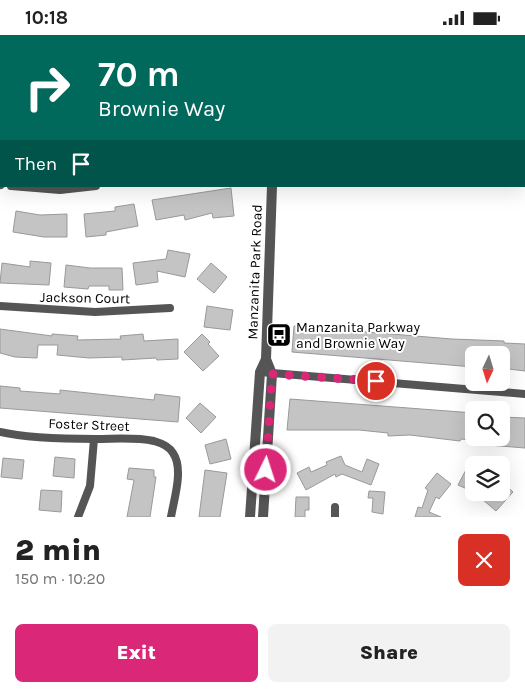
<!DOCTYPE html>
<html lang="en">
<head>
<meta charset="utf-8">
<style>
	body { margin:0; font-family:Karla,sans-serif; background:#f2f2f2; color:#222; height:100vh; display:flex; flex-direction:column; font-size:19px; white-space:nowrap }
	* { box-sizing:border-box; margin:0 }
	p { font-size:16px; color:#767676 }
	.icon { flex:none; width:28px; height:28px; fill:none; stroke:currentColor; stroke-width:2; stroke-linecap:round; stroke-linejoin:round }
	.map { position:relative; height:482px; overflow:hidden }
	.drawer { display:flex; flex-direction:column; background:#fff; flex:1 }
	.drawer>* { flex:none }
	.top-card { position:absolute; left:0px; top:0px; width:525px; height:152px; box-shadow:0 5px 20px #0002; background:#00695c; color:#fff; overflow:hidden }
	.needle { width:32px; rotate:184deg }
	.fabs { position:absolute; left:465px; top:311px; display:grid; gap:10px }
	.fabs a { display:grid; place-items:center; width:45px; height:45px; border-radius:8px; background:#fff; box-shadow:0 5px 20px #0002; font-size:25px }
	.pin { position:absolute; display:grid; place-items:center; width:42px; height:42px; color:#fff; margin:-21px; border:2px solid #fff; border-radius:50%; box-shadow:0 1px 5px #0007 }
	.me { position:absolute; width:55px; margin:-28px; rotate:4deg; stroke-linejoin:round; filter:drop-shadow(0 0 4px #0008) }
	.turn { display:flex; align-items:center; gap:18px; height:105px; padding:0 15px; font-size:22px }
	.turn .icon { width:65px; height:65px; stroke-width:2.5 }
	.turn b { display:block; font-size:35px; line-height:42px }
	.then { display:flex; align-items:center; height:48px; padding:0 15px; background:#0003; gap:10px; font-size:19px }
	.round { display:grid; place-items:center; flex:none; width:52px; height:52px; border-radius:8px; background:#f2f2f2 }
	.headline { display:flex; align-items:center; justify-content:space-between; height:85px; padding:0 15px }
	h1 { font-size:30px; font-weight:800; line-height:38px }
	.cta { display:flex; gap:10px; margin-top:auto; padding:10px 15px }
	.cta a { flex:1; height:58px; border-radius:8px; background:#db2777; color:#fff; font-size:20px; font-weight:800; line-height:58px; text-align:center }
	.cta a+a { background:#f2f2f2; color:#222 }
	.status { display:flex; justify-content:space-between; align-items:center; height:35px; padding:0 25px; background:#fff; direction:ltr }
	.status svg { height:14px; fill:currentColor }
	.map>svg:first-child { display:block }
</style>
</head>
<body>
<div class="status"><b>10:18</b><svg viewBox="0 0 49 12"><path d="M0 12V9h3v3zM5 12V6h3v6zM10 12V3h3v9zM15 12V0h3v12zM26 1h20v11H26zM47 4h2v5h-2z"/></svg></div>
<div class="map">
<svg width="525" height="482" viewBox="0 0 525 482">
	<rect width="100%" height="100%" fill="#fff"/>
	<g fill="#c4c4c4" stroke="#999">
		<path d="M231,153L234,181L213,183L212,178L185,185L184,180L156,185L152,165Z"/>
		<path d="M134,169L138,191L106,197V200L86,202L84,179L115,176V172Z"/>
		<path d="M16,176L40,180L67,179V202H44L13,197Z"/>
		<path d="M168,215L190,219L185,242L157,236L158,247L136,250L133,228L166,224Z"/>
		<path d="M30,226L51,228L49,250L0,248L2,228L30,232Z"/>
		<path d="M211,228L227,242L214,258L197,244Z"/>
		<path d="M66,230L90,233H122L123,255H109V251H89L88,254L64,252Z"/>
		<path d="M207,271L233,275L230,295L204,292Z"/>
		<path d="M294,291L452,304L504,306V308L525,309V336L501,333V320H474V332L292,317Z"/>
		<path d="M0,294L52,301V299L78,301L77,305L121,304L120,301L143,299L144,306L178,304V324L157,325L156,323L122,325V322L89,323L57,320L58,310H38L37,323L15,322L0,318Z"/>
		<path d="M202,299L210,307L208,309L219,321L203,336L184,317Z"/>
		<path d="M0,351L20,353V356L60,359V355L154,365L155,359L180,362L178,387L0,373Z"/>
		<path d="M290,364L474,378V405L461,404L460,406L410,400L388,401V398L359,395H287Z"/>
		<path d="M200,368L216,382L201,398L186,383Z"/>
		<path d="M501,382L525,383V413L488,410V402H501Z"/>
		<path d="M226,404L231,424L210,429L205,410Z"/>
		<path d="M341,421L345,430L362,437L367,424L379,429L371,450L342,439L336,442L335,439L306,455L297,438L309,432L311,437L327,430L326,427Z"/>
		<path d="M55,422L75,424L74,443L53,441Z"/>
		<path d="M3,423L24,425L22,444L1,442Z"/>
		<path d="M129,433L154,435V442H156L150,482H127L134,445L127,444Z"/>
		<path d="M467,433L474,436V457L458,450Z"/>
		<path d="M205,435L227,438L220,482H199Z"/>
		<path d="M437,438L451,449L439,464L436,462L429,477L441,482H415L418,472L422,473L428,455L425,453Z"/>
		<path d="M501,446L513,457L496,476L475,458H501Z"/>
		<path d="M41,455L62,456L61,477L39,475Z"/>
		<path d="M369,456L385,457L383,479L372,477L373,463H368Z"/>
		<path d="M296,462H309V475H305V482H295Z"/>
	</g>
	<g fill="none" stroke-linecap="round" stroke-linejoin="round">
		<g stroke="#555" stroke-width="8">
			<path d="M60,0V1"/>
			<path d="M188,0V1"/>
			<path d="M0,149L1,150"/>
			<path d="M11,151L60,155L96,151"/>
			<path d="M0,271L95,277L170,273"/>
			<path d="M260,337L525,359"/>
			<path d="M0,397C25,403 70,404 96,404C115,404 135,402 154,406C161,408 169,411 173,418C184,434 174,464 171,482"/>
			<path d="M78,482L90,451L94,404"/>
			<path d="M335,482V472"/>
		</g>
		<g stroke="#555" stroke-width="10">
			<path d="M283,1V0"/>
			<path d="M250,482L260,337L266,324L272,151"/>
			<path d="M263,482L272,339L266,324"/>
		</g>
	</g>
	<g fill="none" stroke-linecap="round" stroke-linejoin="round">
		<path stroke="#db2777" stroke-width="9" stroke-dasharray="0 16.2" d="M266,435L272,339L376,346"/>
	</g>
	<defs>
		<symbol id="bus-square" viewBox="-11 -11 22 22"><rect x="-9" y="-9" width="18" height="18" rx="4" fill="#000" stroke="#fff"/><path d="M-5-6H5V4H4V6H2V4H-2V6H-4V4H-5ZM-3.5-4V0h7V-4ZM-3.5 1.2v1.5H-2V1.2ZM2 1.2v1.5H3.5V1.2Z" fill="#fff"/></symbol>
	</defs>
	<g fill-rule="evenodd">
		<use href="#bus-square" x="265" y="286" width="28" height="28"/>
	</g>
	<g text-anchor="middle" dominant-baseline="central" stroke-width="4" stroke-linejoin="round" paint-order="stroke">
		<g font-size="14" fill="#000" stroke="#fff">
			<text transform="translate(255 237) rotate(-88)">Manzanita Park Road</text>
			<text transform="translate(85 263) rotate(1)">Jackson Court</text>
			<text transform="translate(89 390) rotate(2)">Foster Street</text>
		</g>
		<g font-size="14" fill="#000" stroke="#fff" text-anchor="start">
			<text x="296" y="292">Manzanita Parkway<tspan x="296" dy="16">and Brownie Way</tspan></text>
		</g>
	</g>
</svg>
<div class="fabs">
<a><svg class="needle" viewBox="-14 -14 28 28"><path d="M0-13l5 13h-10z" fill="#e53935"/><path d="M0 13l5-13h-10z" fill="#767676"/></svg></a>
<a><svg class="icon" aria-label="search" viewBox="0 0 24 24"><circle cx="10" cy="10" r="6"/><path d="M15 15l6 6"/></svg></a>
<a><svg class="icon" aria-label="layers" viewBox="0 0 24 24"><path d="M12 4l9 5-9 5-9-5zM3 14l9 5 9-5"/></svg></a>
</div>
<div class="pin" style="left:376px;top:346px;background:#d93025"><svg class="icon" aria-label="arrive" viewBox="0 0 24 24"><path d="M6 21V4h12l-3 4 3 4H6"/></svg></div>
<svg class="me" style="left:266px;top:435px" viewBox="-20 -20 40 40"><circle r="17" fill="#db2777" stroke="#fff" stroke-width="3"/><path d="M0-11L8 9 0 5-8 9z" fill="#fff"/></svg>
<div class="top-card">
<div class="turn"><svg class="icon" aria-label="right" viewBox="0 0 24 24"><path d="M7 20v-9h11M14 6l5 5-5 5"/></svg><div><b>70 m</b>Brownie Way</div></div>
<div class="then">Then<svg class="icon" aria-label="arrive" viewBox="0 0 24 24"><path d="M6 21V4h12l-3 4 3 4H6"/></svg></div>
</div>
</div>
<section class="drawer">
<div class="headline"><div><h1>2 min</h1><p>150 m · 10:20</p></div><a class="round" style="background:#d93025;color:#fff"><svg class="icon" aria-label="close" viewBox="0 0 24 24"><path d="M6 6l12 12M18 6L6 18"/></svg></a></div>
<div class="cta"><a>Exit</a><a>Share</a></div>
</section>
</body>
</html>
